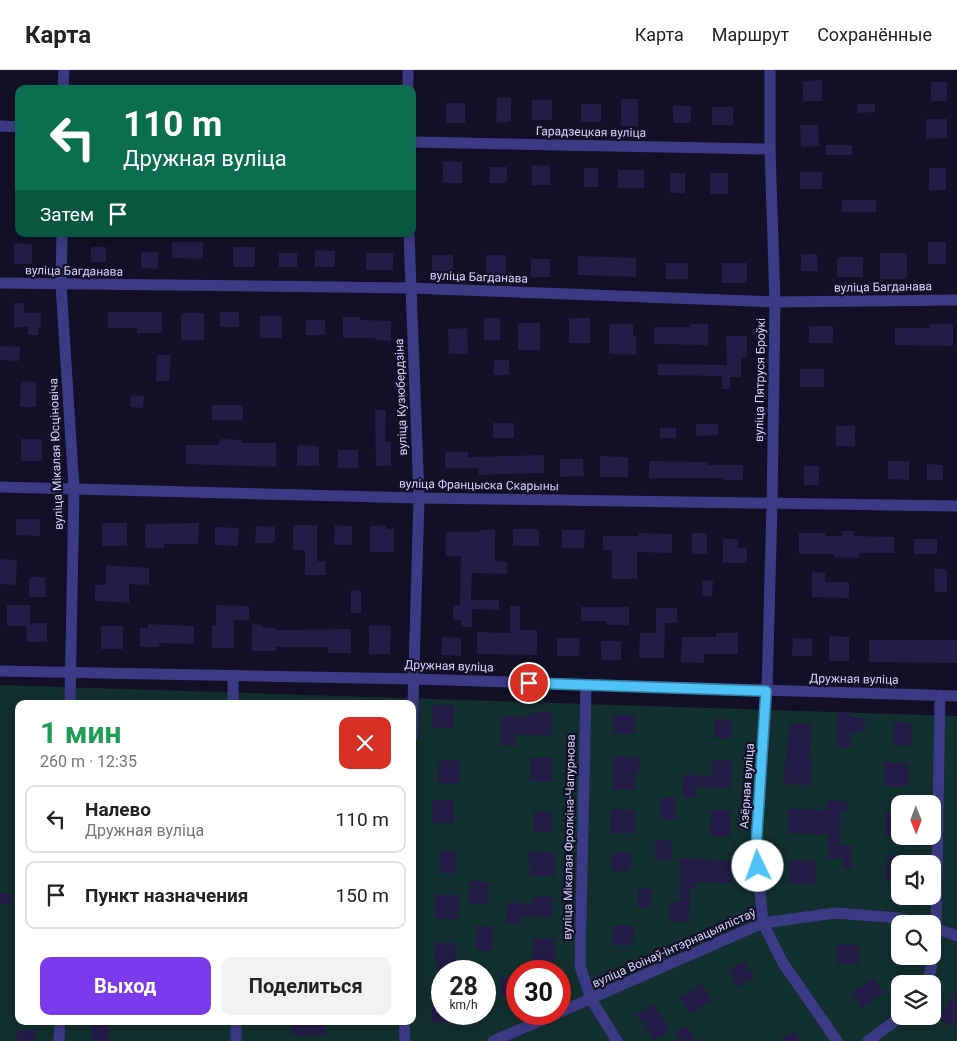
<!DOCTYPE html>
<html lang="ru">
<head>
<meta charset="utf-8">
<style>
	body { margin:0; font-family:Roboto,sans-serif; background:#f2f2f2; color:#222; height:100vh; display:flex; flex-direction:column; font-size:19px; white-space:nowrap }
	* { box-sizing:border-box; margin:0 }
	p { font-size:16px; color:#767676 }
	.icon { flex:none; width:28px; height:28px; fill:none; stroke:currentColor; stroke-width:2; stroke-linecap:round; stroke-linejoin:round }
	.map { position:relative; flex:1; overflow:hidden }
	.side { position:absolute; left:15px; top:630px; width:401px; height:325px; display:flex; flex-direction:column; background:#fff; border-radius:10px; box-shadow:0 2px 12px #0003 }
	.side>* { flex:none }
	.top-card { position:absolute; left:15px; top:15px; width:401px; height:152px; border-radius:10px; box-shadow:0 2px 12px #0003; background:#0b6e4f; color:#fff; overflow:hidden }
	.needle { width:32px; rotate:179deg }
	.tools { position:absolute; left:891px; top:725px; display:grid; gap:10px }
	.tools a { display:grid; place-items:center; width:50px; height:50px; border-radius:10px; background:#fff; box-shadow:0 2px 12px #0003; font-size:25px }
	.speed { position:absolute; left:431px; top:890px; display:flex; gap:10px; font-size:25px; font-weight:700; text-align:center }
	.speed>* { display:grid; place-content:center; width:65px; height:65px; border-radius:50%; background:#fff; box-shadow:0 2px 12px #0003; line-height:1 }
	.speed small { font-size:12px; font-weight:400 }
	.speed .limit { border:8px solid #d22; background:#fff; color:#111 }
	.pin { position:absolute; display:grid; place-items:center; width:42px; height:42px; color:#fff; margin:-21px; border:2px solid #fff; border-radius:50%; box-shadow:0 1px 5px #0007 }
	.me { position:absolute; width:55px; margin:-28px; rotate:357deg; stroke-linejoin:round; filter:drop-shadow(0 0 4px #0008) }
	.turn { display:flex; align-items:center; gap:18px; height:105px; padding:0 25px; font-size:22px }
	.turn .icon { width:65px; height:65px; stroke-width:2.5 }
	.turn b { display:block; font-size:35px; line-height:42px }
	.then { display:flex; align-items:center; height:48px; padding:0 25px; background:#0003; gap:10px; font-size:19px }
	.round { display:grid; place-items:center; flex:none; width:52px; height:52px; border-radius:10px; background:#f2f2f2 }
	.head { display:flex; align-items:center; justify-content:space-between; height:85px; padding:0 25px }
	h1 { font-size:30px; font-weight:700; line-height:38px; color:#1e9e55 }
	.action { display:flex; gap:10px; margin-top:auto; padding:10px 25px }
	.action a { flex:1; height:58px; border-radius:10px; background:#7c3aed; color:#fff; font-size:20px; font-weight:700; line-height:58px; text-align:center }
	.action a+a { background:#f2f2f2; color:#222 }
	ul { padding:0; list-style:none }
	li { display:flex; align-items:center; gap:15px; height:68px; margin:0 10px 8px; padding:0 15px; border:2px solid #e0e0e0; border-radius:10px }
	li div { flex:1 }
	li b { display:block; font-size:19px }
	li em { font-style:normal }
	header { display:flex; align-items:center; gap:30px; box-sizing:border-box; height:70px; padding:0 25px; background:#fff; border-bottom:1px solid #e0e0e0 }
	header strong { font-size:24px }
	nav { display:flex; gap:28px; margin-inline-start:auto; font-size:18px }
	.map>svg:first-child { display:block }
</style>
</head>
<body>
<header>
<strong>Карта</strong>
<nav><a>Карта</a><a>Маршрут</a><a>Сохранённые</a></nav>
</header>
<div class="map">
<svg width="957" height="971" viewBox="0 0 957 971">
	<rect width="100%" height="100%" fill="#130f26"/>
	<path fill="#12302f" fill-rule="evenodd" d="M0,615L957,646V971H0ZM19,634H412V951H19ZM900,734H932V766H900ZM900,794H932V826H900ZM900,854H932V886H900ZM442,901H485V944H442ZM518,901H560V944H518ZM900,914H932V946H900Z"/>
	<g fill="#241b47">
		<path d="M822,10V31H803V11Z"/>
		<rect x="931" y="12" width="16" height="19"/>
		<path d="M497,28H511V52L496,53Z"/>
		<rect x="621" y="29" width="17" height="27"/>
		<rect x="532" y="30" width="20" height="20"/>
		<rect x="446" y="33" width="19" height="20"/>
		<rect x="581" y="34" width="20" height="18"/>
		<path d="M857,34H875V42L858,43Z"/>
		<rect x="673" y="36" width="18" height="17"/>
		<rect x="712" y="37" width="21" height="18"/>
		<path d="M926,49H947V68L926,69Z"/>
		<path d="M800,55H818L819,76L801,77Z"/>
		<rect x="826" y="75" width="26" height="10"/>
		<path d="M443,91L462,92V113H443Z"/>
		<path d="M532,95L550,96V115H532Z"/>
		<path d="M490,97H507V113H489Z"/>
		<rect x="584" y="98" width="14" height="19"/>
		<rect x="929" y="98" width="17" height="22"/>
		<rect x="618" y="100" width="26" height="18"/>
		<rect x="800" y="102" width="22" height="17"/>
		<rect x="670" y="103" width="15" height="20"/>
		<rect x="710" y="103" width="18" height="21"/>
		<rect x="842" y="130" width="34" height="12"/>
		<path d="M172,172H203V189L172,188Z"/>
		<rect x="928" y="172" width="18" height="22"/>
		<path d="M14,173L32,174V194H14Z"/>
		<rect x="91" y="177" width="15" height="15"/>
		<rect x="233" y="177" width="22" height="20"/>
		<path d="M315,180L335,181V197H315Z"/>
		<path d="M141,182H158V199L141,198Z"/>
		<rect x="279" y="183" width="18" height="14"/>
		<rect x="366" y="183" width="27" height="17"/>
		<rect x="880" y="183" width="27" height="26"/>
		<path d="M801,184H817L818,201H801Z"/>
		<rect x="432" y="185" width="21" height="22"/>
		<rect x="486" y="185" width="20" height="20"/>
		<path d="M578,186L636,188V207L578,205Z"/>
		<rect x="837" y="187" width="26" height="20"/>
		<rect x="531" y="189" width="19" height="18"/>
		<rect x="666" y="193" width="22" height="16"/>
		<rect x="722" y="193" width="25" height="20"/>
		<path d="M14,233H24V243H41V257H38V265H28V257H14Z"/>
		<path d="M108,242H162V263H137V258H108Z"/>
		<rect x="220" y="242" width="19" height="15"/>
		<rect x="181" y="243" width="23" height="27"/>
		<rect x="260" y="246" width="22" height="22"/>
		<path d="M343,247H360V250L391,251V271L375,270V268H343Z"/>
		<rect x="484" y="248" width="16" height="22"/>
		<rect x="569" y="248" width="21" height="25"/>
		<rect x="306" y="250" width="19" height="15"/>
		<rect x="518" y="253" width="22" height="27"/>
		<path d="M609,254H633V266H636V285L609,284Z"/>
		<path d="M690,254H708V275L654,274V257H690Z"/>
		<path d="M930,254H953V276L895,275V258H930Z"/>
		<rect x="809" y="256" width="24" height="17"/>
		<path d="M467,258L468,284H449L448,259Z"/>
		<path d="M726,266H747V287H741V307H730V319H722V306L658,305V294L727,295Z"/>
		<path d="M0,276L20,277L19,291L0,290Z"/>
		<path d="M157,285H171L169,311H156Z"/>
		<path d="M494,290H509V305H493Z"/>
		<rect x="800" y="299" width="24" height="18"/>
		<path d="M21,311L36,312V337H20Z"/>
		<path d="M131,325L144,326L143,338L130,337Z"/>
		<rect x="212" y="335" width="31" height="15"/>
		<path d="M375,340H386L385,372H391V396H376Z"/>
		<rect x="493" y="353" width="21" height="15"/>
		<path d="M696,354H718V365L696,366Z"/>
		<rect x="836" y="356" width="19" height="20"/>
		<rect x="660" y="358" width="16" height="10"/>
		<rect x="21" y="369" width="21" height="22"/>
		<path d="M220,369L242,370V373H276V397L186,394V375H219Z"/>
		<path d="M297,375L319,376V396H297Z"/>
		<rect x="338" y="380" width="20" height="18"/>
		<path d="M445,382H468V387L544,385V403L479,405V398H445Z"/>
		<path d="M600,386L628,387V407H600Z"/>
		<path d="M560,389H583L584,406L560,407Z"/>
		<path d="M649,391L707,392V395H743V410H723V408H649Z"/>
		<path d="M888,391H909V410L888,409Z"/>
		<path d="M927,394L943,395V410H927Z"/>
		<rect x="804" y="396" width="15" height="19"/>
		<path d="M16,449H40V466L16,465Z"/>
		<rect x="102" y="453" width="25" height="23"/>
		<path d="M199,453L198,474H164V478H145V454Z"/>
		<path d="M293,455H317V491H325L326,505H305V480H293Z"/>
		<path d="M335,455L352,456V475H334Z"/>
		<path d="M386,455L387,459H394V482H370V456Z"/>
		<path d="M256,456L275,457V473H255Z"/>
		<path d="M215,457L239,458L238,476L215,475Z"/>
		<rect x="513" y="459" width="26" height="17"/>
		<path d="M480,460H495V491L507,492V504L472,503L471,530H499V540L472,539V557H461V550L453,549V535H460L461,486H445L446,462H480Z"/>
		<path d="M562,460H585L584,478H562Z"/>
		<path d="M842,461H854V466L894,467V483H860L859,488L834,487V484H799V463H825V466H842Z"/>
		<path d="M639,463L672,464V483L637,482V509H612V480H603V466H639Z"/>
		<rect x="692" y="463" width="15" height="21"/>
		<path d="M723,469H738V478H747V493H723Z"/>
		<rect x="914" y="469" width="23" height="15"/>
		<path d="M0,489L17,490L16,515L0,514Z"/>
		<path d="M106,495L149,498V515L129,514V533L95,531V515H106Z"/>
		<path d="M934,499H947V522H935Z"/>
		<path d="M812,502L825,503V512H849V528L812,527Z"/>
		<path d="M29,507H45L46,527H29Z"/>
		<path d="M703,510L713,511L712,526H702Z"/>
		<path d="M351,520L361,521V543H351Z"/>
		<path d="M7,535H30V553H47V572H27L26,556H7Z"/>
		<path d="M216,535L249,536V550H234V578H212V555H216Z"/>
		<path d="M510,536H520V560H537V585L477,584V562L510,563Z"/>
		<path d="M581,537H629V555H607V551H581Z"/>
		<path d="M656,538H677V553H665L664,588H639L640,563H656Z"/>
		<path d="M148,554L194,556V574L159,573V577H140V558H148Z"/>
		<path d="M252,554L262,555V558H276V560L351,559V583H328V577H276V581H252Z"/>
		<path d="M369,555L391,556L390,584H369Z"/>
		<rect x="101" y="556" width="22" height="23"/>
		<path d="M716,563H738V584H704V593L681,592L682,567H716Z"/>
		<path d="M829,566L849,567V591H829Z"/>
		<path d="M442,567L461,568V586L441,585Z"/>
		<path d="M557,568H580L579,586H557Z"/>
		<path d="M793,568L812,569V586H792Z"/>
		<path d="M869,570H957V593L869,592Z"/>
		<rect x="601" y="571" width="20" height="19"/>
		<rect x="432" y="635" width="22" height="23"/>
		<path d="M530,642H552V665H515V676L501,675L502,646L530,647Z"/>
		<path d="M838,642H851V647H865V662H851L850,677H837Z"/>
		<path d="M613,645H635L634,664L613,663Z"/>
		<path d="M714,649L732,650V668H714Z"/>
		<path d="M894,652L911,653V676L893,675Z"/>
		<path d="M790,653L812,654L809,689H812L811,715L783,714Z"/>
		<path d="M614,686L639,687V703H635V720H613Z"/>
		<path d="M530,688H552V712L530,711Z"/>
		<path d="M439,690H460V713H438Z"/>
		<path d="M712,690H732L731,718L696,717V728L682,727L683,705L711,706Z"/>
		<path d="M884,692L909,693L908,716H884Z"/>
		<rect x="660" y="728" width="15" height="22"/>
		<rect x="432" y="730" width="22" height="23"/>
		<path d="M827,731H847V742H841L840,776H851V799H843V788H829L828,764L788,763V739L827,740Z"/>
		<path d="M611,739L635,740V763H610Z"/>
		<path d="M711,740H730V767L710,766Z"/>
		<path d="M534,741L552,742V762H534Z"/>
		<rect x="885" y="743" width="15" height="22"/>
		<rect x="655" y="770" width="16" height="20"/>
		<path d="M439,781H456L455,803H439Z"/>
		<path d="M529,781L554,783L555,806H530Z"/>
		<path d="M612,783H631L630,801H611Z"/>
		<path d="M887,785H910V794H900V811L886,810Z"/>
		<path d="M680,788L732,791V813L698,812L697,819L690,818L689,852L669,851L670,832L679,833Z"/>
		<path d="M789,790L816,791L815,814H789Z"/>
		<path d="M470,811L489,812L488,834L469,833Z"/>
		<path d="M638,819H652L651,837H638Z"/>
		<rect x="0" y="824" width="11" height="10"/>
		<path d="M435,825H459L458,849L435,848Z"/>
		<path d="M534,827H553V847L521,846V854L506,853L507,833L533,834Z"/>
		<path d="M477,856L493,857L492,881L476,880Z"/>
		<path d="M613,856H634L633,875H612Z"/>
		<path d="M533,868L555,869V891H533Z"/>
		<path d="M435,873H457L456,901H437V891H434Z"/>
		<path d="M836,875H858L859,894H837Z"/>
		<path d="M744,891L754,907L738,917L728,901Z"/>
		<rect x="501" y="907" width="17" height="19"/>
		<path d="M874,908L884,923L862,938L852,922Z"/>
		<path d="M701,914L712,930L691,944L680,928Z"/>
		<path d="M956,917L957,952L954,957L939,949L949,931L950,932Z"/>
		<path d="M432,932H442V944H456V953L431,952Z"/>
		<path d="M653,934L670,961L654,970L637,944Z"/>
		<rect x="292" y="953" width="33" height="12"/>
		<rect x="92" y="954" width="17" height="17"/>
		<path d="M685,955L696,971H681L675,962Z"/>
		<path d="M35,960V971H16V961Z"/>
		<path d="M795,961L801,971H780Z"/>
	</g>
	<g fill="none" stroke-linecap="round" stroke-linejoin="round">
		<g stroke="#3d3a85" stroke-width="11">
			<path d="M770,0V79L775,232L772,435L767,621L756,778L763,853L783,893L837,971"/>
			<path d="M63,19L64,0"/>
			<path d="M408,19V0"/>
			<path d="M0,56L19,57"/>
			<path d="M412,72L770,79"/>
			<path d="M62,164L61,215L74,418L70,634"/>
			<path d="M409,164L419,428L412,667"/>
			<path d="M0,213L410,218L775,232L957,230"/>
			<path d="M0,417L419,428L957,436"/>
			<path d="M0,601L414,609L957,626"/>
			<path d="M233,606V634"/>
			<path d="M586,615L580,896L591,929L617,971"/>
			<path d="M932,857L957,866"/>
			<path d="M926,914L931,899L936,858L940,625"/>
			<path d="M560,942L763,853L835,843L899,848L920,854"/>
			<path d="M236,951V971"/>
			<path d="M404,951L405,971"/>
			<path d="M59,971L60,951"/>
			<path d="M493,971L556,944"/>
			<path d="M868,971L902,946"/>
		</g>
	</g>
	<g fill="none" stroke-linecap="round" stroke-linejoin="round">
		<defs>
			<path id="route" d="M529,613L766,621L756,778L758,796"/>
		</defs>
		<use href="#route" stroke="#337fa1" stroke-width="12"/>
		<use href="#route" stroke="#4fc3f7" stroke-width="9"/>
	</g>
	<g text-anchor="middle" dominant-baseline="central" stroke-width="4.5" stroke-linejoin="round" paint-order="stroke">
		<g font-size="12" fill="#d9d4ff" stroke="#130f26">
			<text transform="translate(591 62) rotate(1)">Гарадзецкая вуліца</text>
			<text transform="translate(74 201) rotate(1)">вуліца Багданава</text>
			<text transform="translate(479 207) rotate(2)">вуліца Багданава</text>
			<text transform="translate(883 217) rotate(-1)">вуліца Багданава</text>
			<text transform="translate(760 310) rotate(-89)">вуліца Пятруся Броўкі</text>
			<text transform="translate(401 327) rotate(-92)">вуліца Кузюбердзіна</text>
			<text transform="translate(56 384) rotate(-92)">вуліца Мікалая Юсціновіча</text>
			<text transform="translate(479 415) rotate(1)">вуліца Францыска Скарыны</text>
			<text transform="translate(449 596) rotate(2)">Дружная вуліца</text>
			<text transform="translate(854 609) rotate(1)">Дружная вуліца</text>
			<text transform="translate(747 716) rotate(-86)">Азёрная вуліца</text>
			<text transform="translate(569 767) rotate(-89)">вуліца Мікалая Фролкіна-Чапурнова</text>
			<text transform="translate(674 878) rotate(-24)">вуліца Воінаў-інтэрнацыялістаў</text>
		</g>
	</g>
</svg>
<div class="tools">
<a><svg class="needle" viewBox="-14 -14 28 28"><path d="M0-13l5 13h-10z" fill="#e53935"/><path d="M0 13l5-13h-10z" fill="#767676"/></svg></a>
<a><svg class="icon" aria-label="sound" viewBox="0 0 24 24"><path d="M4 9h4l5-4v14l-5-4H4zM17 9q2 3 0 6"/></svg></a>
<a><svg class="icon" aria-label="search" viewBox="0 0 24 24"><circle cx="10" cy="10" r="6"/><path d="M15 15l6 6"/></svg></a>
<a><svg class="icon" aria-label="layers" viewBox="0 0 24 24"><path d="M12 4l9 5-9 5-9-5zM3 14l9 5 9-5"/></svg></a>
</div>
<div class="speed"><div>28<small>km/h</small></div><div class="limit">30</div></div>
<div class="pin" style="left:529px;top:613px;background:#d93025"><svg class="icon" aria-label="arrive" viewBox="0 0 24 24"><path d="M6 21V4h12l-3 4 3 4H6"/></svg></div>
<svg class="me" style="left:758px;top:796px" viewBox="-20 -20 40 40"><circle r="19" fill="#fff"/><path d="M0-13L10 11 0 6-10 11z" fill="#4fc3f7"/></svg>
<div class="top-card">
<div class="turn"><svg class="icon" aria-label="left" viewBox="0 0 24 24"><path d="M17 20v-9H6M10 6l-5 5 5 5"/></svg><div><b>110 m</b>Дружная вуліца</div></div>
<div class="then">Затем<svg class="icon" aria-label="arrive" viewBox="0 0 24 24"><path d="M6 21V4h12l-3 4 3 4H6"/></svg></div>
</div>
<section class="side">
<div class="head"><div><h1>1 мин</h1><p>260 m · 12:35</p></div><a class="round" style="background:#d93025;color:#fff"><svg class="icon" aria-label="close" viewBox="0 0 24 24"><path d="M6 6l12 12M18 6L6 18"/></svg></a></div>
<ul>
<li><svg class="icon" aria-label="left" viewBox="0 0 24 24"><path d="M17 20v-9H6M10 6l-5 5 5 5"/></svg><div><b>Налево</b><p>Дружная вуліца</p></div><em>110 m</em></li>
<li><svg class="icon" aria-label="arrive" viewBox="0 0 24 24"><path d="M6 21V4h12l-3 4 3 4H6"/></svg><div><b>Пункт назначения</b></div><em>150 m</em></li>
</ul>
<div class="action"><a>Выход</a><a>Поделиться</a></div>
</section>
</div>
</body>
</html>
